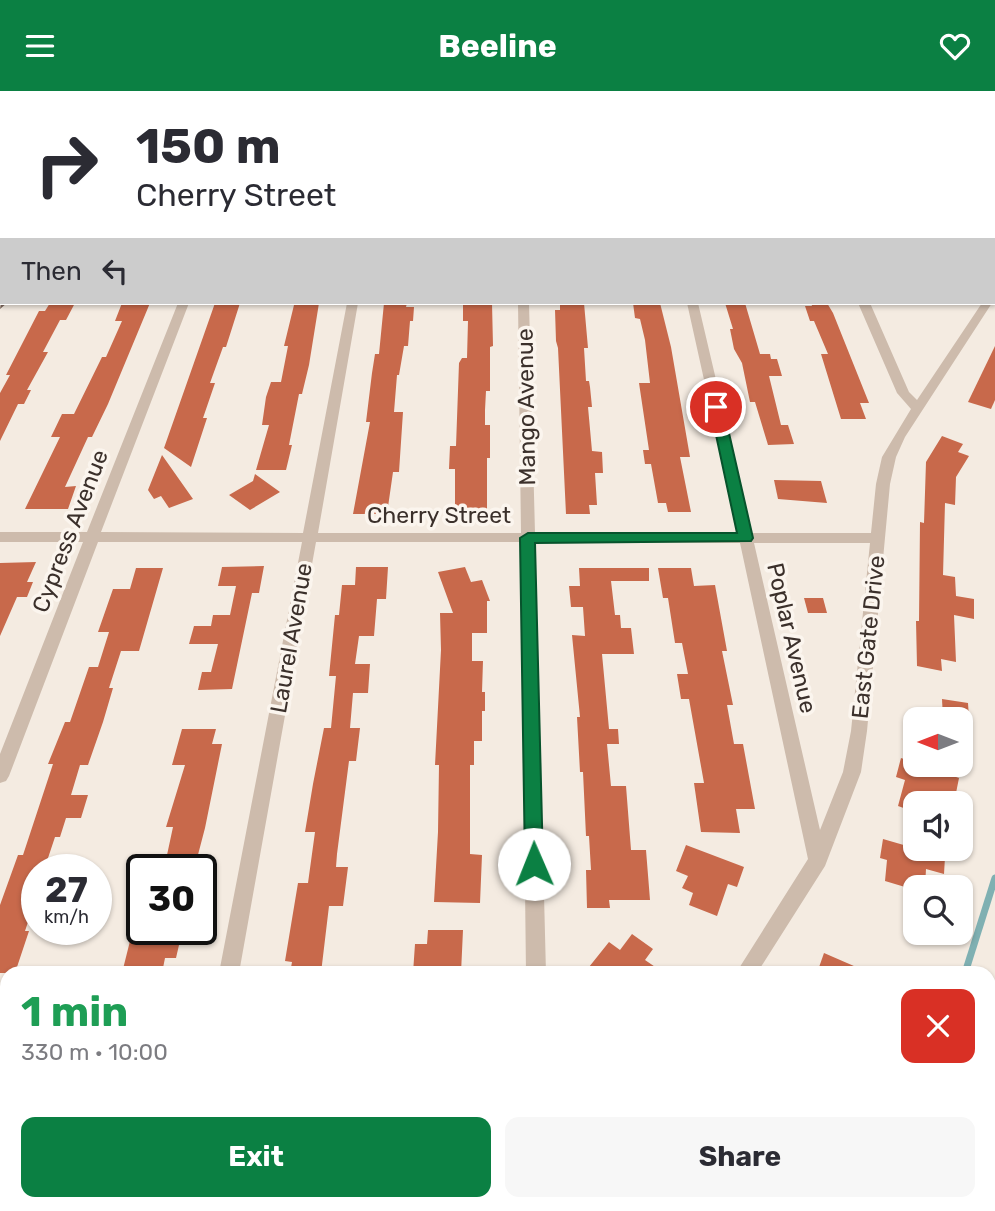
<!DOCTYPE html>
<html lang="en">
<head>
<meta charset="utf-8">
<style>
	body { margin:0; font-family:Rubik,sans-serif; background:#f7f7f7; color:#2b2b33; height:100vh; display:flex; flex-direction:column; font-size:26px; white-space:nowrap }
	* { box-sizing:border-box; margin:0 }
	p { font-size:23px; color:#7c7c81 }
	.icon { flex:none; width:38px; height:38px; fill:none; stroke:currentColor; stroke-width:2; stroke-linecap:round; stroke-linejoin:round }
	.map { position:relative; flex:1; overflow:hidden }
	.drawer { position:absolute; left:0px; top:875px; width:996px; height:245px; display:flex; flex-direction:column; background:#fff; border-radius:21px 21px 0 0; box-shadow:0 2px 5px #0004 }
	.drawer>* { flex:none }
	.top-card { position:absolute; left:0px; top:0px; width:996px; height:214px; box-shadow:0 2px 5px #0004; background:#fff; color:#2b2b33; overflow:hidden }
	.needle { width:46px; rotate:270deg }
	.fabs { position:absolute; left:903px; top:616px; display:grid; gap:14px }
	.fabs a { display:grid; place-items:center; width:70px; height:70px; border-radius:14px; background:#fff; box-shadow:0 2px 5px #0004; font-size:35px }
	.speed { position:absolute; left:21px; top:763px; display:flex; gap:14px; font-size:35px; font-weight:700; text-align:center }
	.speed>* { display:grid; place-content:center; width:91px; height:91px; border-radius:50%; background:#fff; box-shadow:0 2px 5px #0004; line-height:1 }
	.speed small { font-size:18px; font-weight:400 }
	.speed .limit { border:4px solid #111; border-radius:10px; background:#fff; color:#111 }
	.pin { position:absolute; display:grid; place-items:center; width:60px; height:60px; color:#fff; margin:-30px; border:4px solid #fff; border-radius:50%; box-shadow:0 2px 7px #0007 }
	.me { position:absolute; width:77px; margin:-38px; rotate:359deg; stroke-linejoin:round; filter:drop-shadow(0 0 5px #0008) }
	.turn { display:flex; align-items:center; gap:24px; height:147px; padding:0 21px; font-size:32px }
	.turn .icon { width:91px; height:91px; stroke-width:2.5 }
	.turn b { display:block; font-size:49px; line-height:60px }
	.then { display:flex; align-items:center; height:66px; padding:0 21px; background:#0003; gap:14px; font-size:26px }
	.round { display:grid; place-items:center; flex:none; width:74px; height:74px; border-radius:14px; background:#f7f7f7 }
	.headline { display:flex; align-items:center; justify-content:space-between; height:119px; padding:0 21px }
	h1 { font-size:42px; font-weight:700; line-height:52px; color:#1e9e55 }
	.cta { display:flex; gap:14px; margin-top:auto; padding:14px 21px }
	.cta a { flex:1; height:80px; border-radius:14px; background:#0b8043; color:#fff; font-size:28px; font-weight:700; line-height:80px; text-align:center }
	.cta a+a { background:#f7f7f7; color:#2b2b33 }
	header { display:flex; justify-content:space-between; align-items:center; height:91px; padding:0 21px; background:#0b8043; color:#fff; font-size:32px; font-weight:700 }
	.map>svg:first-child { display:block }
</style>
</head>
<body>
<header><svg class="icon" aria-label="menu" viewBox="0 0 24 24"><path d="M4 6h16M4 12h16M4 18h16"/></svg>Beeline<svg class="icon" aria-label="heart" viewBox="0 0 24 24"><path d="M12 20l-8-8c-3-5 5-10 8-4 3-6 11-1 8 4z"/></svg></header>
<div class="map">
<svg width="995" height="1120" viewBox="0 0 995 1120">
	<rect width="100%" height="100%" fill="#f4ebe1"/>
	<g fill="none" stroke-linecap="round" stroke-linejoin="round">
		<g stroke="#7fb0b2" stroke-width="7">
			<path d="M965,882L995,787"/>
			<path d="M840,1120L844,1113"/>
		</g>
	</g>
	<g fill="#c8694b">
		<path d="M50,212H75L66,229H60L43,261H48L27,299H31L24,313H18L0,350V302L10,284H6L39,220H45Z"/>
		<path d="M122,212H150L108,313L92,346H88L65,396L76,395L68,418H25L60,346H51L62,323H74L102,266H106L122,230H115Z"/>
		<path d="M215,212H240L226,256H223L210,292H215L203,327H207L191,376L164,357Z"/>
		<path d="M300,212H319L309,274L302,303H299L289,354H292L286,379H256L269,334H262L266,306L271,291H281L288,255H284L294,214Z"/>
		<path d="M384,212H407L406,216H414L413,230H410L408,255H404L399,284H397L394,321H403L399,381H393L387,423H353L370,331H366L372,282L375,263H379Z"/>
		<path d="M463,212H492L493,255L490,256V300H486L485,319V334H490V367H487V419H455V378H449L450,355H456L459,272L462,267H467L468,230H463Z"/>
		<path d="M560,212H584L588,257H584L586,290H589L590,296L592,316H588L592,360L602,361L603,382H595L597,414H589L590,423H566L558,257L556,250L555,219H560Z"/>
		<path d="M633,212H660L671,256L690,366H680L691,421H668L666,412H658L651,373H645L643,359H649L639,292H650L645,249L640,228L635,227Z"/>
		<path d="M725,212H745L760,263H770L771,268H777L782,285H769L781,334H788L794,353L768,354L755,311H750L742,272L734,258L730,238H733Z"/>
		<path d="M811,212H827L833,222L869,312H860L866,328H841L821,263H828L814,230H810L805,215H812Z"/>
		<path d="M995,255V309L991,318L968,311Z"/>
		<path d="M942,345L963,353L958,361L969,365L956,386L955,414L945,412L943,484L955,486L956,505L974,508V528L954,524L956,571L941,568L942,580L917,575L916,530H919L920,431L924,432L926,371Z"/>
		<path d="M162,364L193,408L169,417L161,405L154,408L148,399Z"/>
		<path d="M255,383L280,401L250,419L229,404L253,390Z"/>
		<path d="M774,389L821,390L827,412L778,408Z"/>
		<path d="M36,471L27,491H33L27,506H17L0,545V472Z"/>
		<path d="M264,475L259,502H252L232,598L198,599L202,581H211L218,553H189L194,535H211L213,524H230L236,495H218L222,476Z"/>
		<path d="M356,476H388L386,508H377L374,545H359L355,573H370L368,602H353L350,637H360L356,670H349L337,763L336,776H348L343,815H329L321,882H290L292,871L285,870L298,792H308L315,741H305L313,693L324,637H331L336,585H329L335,524H339L342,494H355Z"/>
		<path d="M465,476L471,491L482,489L490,510H487V542H472V570H483L482,601H485V620H482V650H474V674H470V763L482,764L480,812L434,811L438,741L439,674H435L441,559L440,522H453L438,481Z"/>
		<path d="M136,477H163L139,560H121L109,597H113L103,631L88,674H80L71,704H88L81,727H66L60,746H55L44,779H37V804L25,840H29L15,882H0V814L18,764H23L53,673H48L65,631H70L89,576H98L109,541H98L113,498H130Z"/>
		<path d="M579,477H649V490H611L615,524H620L621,537H631L634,563H602L609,638H618L619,653H607L611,695H626L631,759H646L650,809H609L610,817H587L586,779H591L589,745H586L583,681H580L577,626H580L572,544L585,545L583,516H571L569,495H580Z"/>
		<path d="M658,477H691L694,495L715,494L727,560H722L733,614H727L734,653H743L755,718H736L740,742L701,741L694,692H704L689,608H681L677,583H688L682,552H675L668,507H663Z"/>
		<path d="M804,507H823L827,522H808Z"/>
		<path d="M942,608L968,612L969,628H943Z"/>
		<path d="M182,638H216L212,653H222L205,737L194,779H148L152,764H167L173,736H166L185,674H172Z"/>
		<path d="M901,667L959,687L954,712H915V721L898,715L905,689L896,686Z"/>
		<path d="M883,748L945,766L944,783L926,778L925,796H915V799L885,790L887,769L880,767Z"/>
		<path d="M686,754L744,776L737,796L728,793L717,825L689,814L693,802L682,797L688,785L676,780Z"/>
		<path d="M428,839H463L461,882H413L415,853H427Z"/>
		<path d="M182,841L176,867H165L162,882H122L132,842Z"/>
		<path d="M632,843L653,858L645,869L664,882H597L589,876L609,851L620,859Z"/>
		<path d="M824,862L870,882H817Z"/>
	</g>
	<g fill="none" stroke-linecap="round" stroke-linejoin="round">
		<g stroke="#cdbbac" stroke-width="4.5">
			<path d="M0,13L2,11"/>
			<path d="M0,99L2,97"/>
		</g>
		<g fill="#cdbbac" fill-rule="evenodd">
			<rect x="401" y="0" width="8" height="2"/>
			<rect x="994" y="69" width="1" height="6"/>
			<rect x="994" y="147" width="1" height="7"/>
			<path d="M995,197V205H994V197Z"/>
			<path d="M178,212H189L101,441L303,442L347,212H358L318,442H521L518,212H529L535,442H738L687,212H698L752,442H871L876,393L882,366L911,318L897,302L858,212H870L909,301L917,309L982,212H992L905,346L896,366L890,393L867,640L861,681L825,775L757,882H736L808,768L740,452L535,451L546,882H526L521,451H316L239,882H219L302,451H98L9,685L6,690L0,692V663L83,451H0V441H87ZM754,452H870L851,640L843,681L820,739Z"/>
			<path d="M175,1113H199L197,1120H173Z"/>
			<path d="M534,1113H558L560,1120H536Z"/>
			<path d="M578,1113H604L601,1120H575Z"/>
		</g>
		<g fill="#cdbbac" fill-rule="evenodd">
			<path d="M484,0H511L483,2Z"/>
			<path d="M796,0H824L795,2Z"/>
			<rect x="0" y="33" width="2" height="6"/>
		</g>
		<g fill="#7d675c" fill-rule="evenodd">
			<path d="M103,0H113L103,2Z"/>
			<path d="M123,0H133L122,2Z"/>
			<path d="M0,165H2L0,174Z"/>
			<path d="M2,206V212H7L0,218Z"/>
		</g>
	</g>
	<path fill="#0b8043" stroke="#07532c" stroke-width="2" d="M716,312L723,316L753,447L751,450L535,452L543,773L541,779L534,781L527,779L525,773L520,447L528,442H737L710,316Z"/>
	<g text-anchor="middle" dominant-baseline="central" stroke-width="7" stroke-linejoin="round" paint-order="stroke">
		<g font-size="23" fill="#3b302b" stroke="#fbf5ee">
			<text transform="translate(526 316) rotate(-91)">Mango Avenue</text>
			<text x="439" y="424">Cherry Street</text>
			<text transform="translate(70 440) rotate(-69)">Cypress Avenue</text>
			<text transform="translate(868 546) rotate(-84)">East Gate Drive</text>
			<text transform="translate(291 547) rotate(-80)">Laurel Avenue</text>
			<text transform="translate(792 547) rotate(77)">Poplar Avenue</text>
		</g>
	</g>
</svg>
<div class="fabs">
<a><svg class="needle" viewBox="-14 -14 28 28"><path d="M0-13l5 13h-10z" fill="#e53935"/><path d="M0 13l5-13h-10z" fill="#7c7c81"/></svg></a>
<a><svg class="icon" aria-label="sound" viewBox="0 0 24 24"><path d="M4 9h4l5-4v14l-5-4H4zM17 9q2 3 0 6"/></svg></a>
<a><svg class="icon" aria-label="search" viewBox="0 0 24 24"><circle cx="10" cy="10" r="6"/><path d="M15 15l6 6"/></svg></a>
</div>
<div class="speed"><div>27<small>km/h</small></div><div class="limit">30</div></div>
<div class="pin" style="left:716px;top:316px;background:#d93025"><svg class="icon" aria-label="arrive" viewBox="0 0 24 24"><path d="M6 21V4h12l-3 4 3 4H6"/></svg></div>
<svg class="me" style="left:534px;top:773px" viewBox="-20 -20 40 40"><circle r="19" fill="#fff"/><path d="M0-13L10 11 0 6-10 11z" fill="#0b8043"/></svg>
<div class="top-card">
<div class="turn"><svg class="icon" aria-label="right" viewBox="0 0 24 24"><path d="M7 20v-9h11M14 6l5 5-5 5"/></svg><div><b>150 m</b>Cherry Street</div></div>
<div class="then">Then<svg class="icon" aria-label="left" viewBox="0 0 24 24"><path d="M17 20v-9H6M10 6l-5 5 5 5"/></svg></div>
</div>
<section class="drawer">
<div class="headline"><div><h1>1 min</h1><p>330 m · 10:00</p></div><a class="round" style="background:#d93025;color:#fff"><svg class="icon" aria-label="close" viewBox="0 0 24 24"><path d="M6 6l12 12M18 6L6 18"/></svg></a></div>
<div class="cta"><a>Exit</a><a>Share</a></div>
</section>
</div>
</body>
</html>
